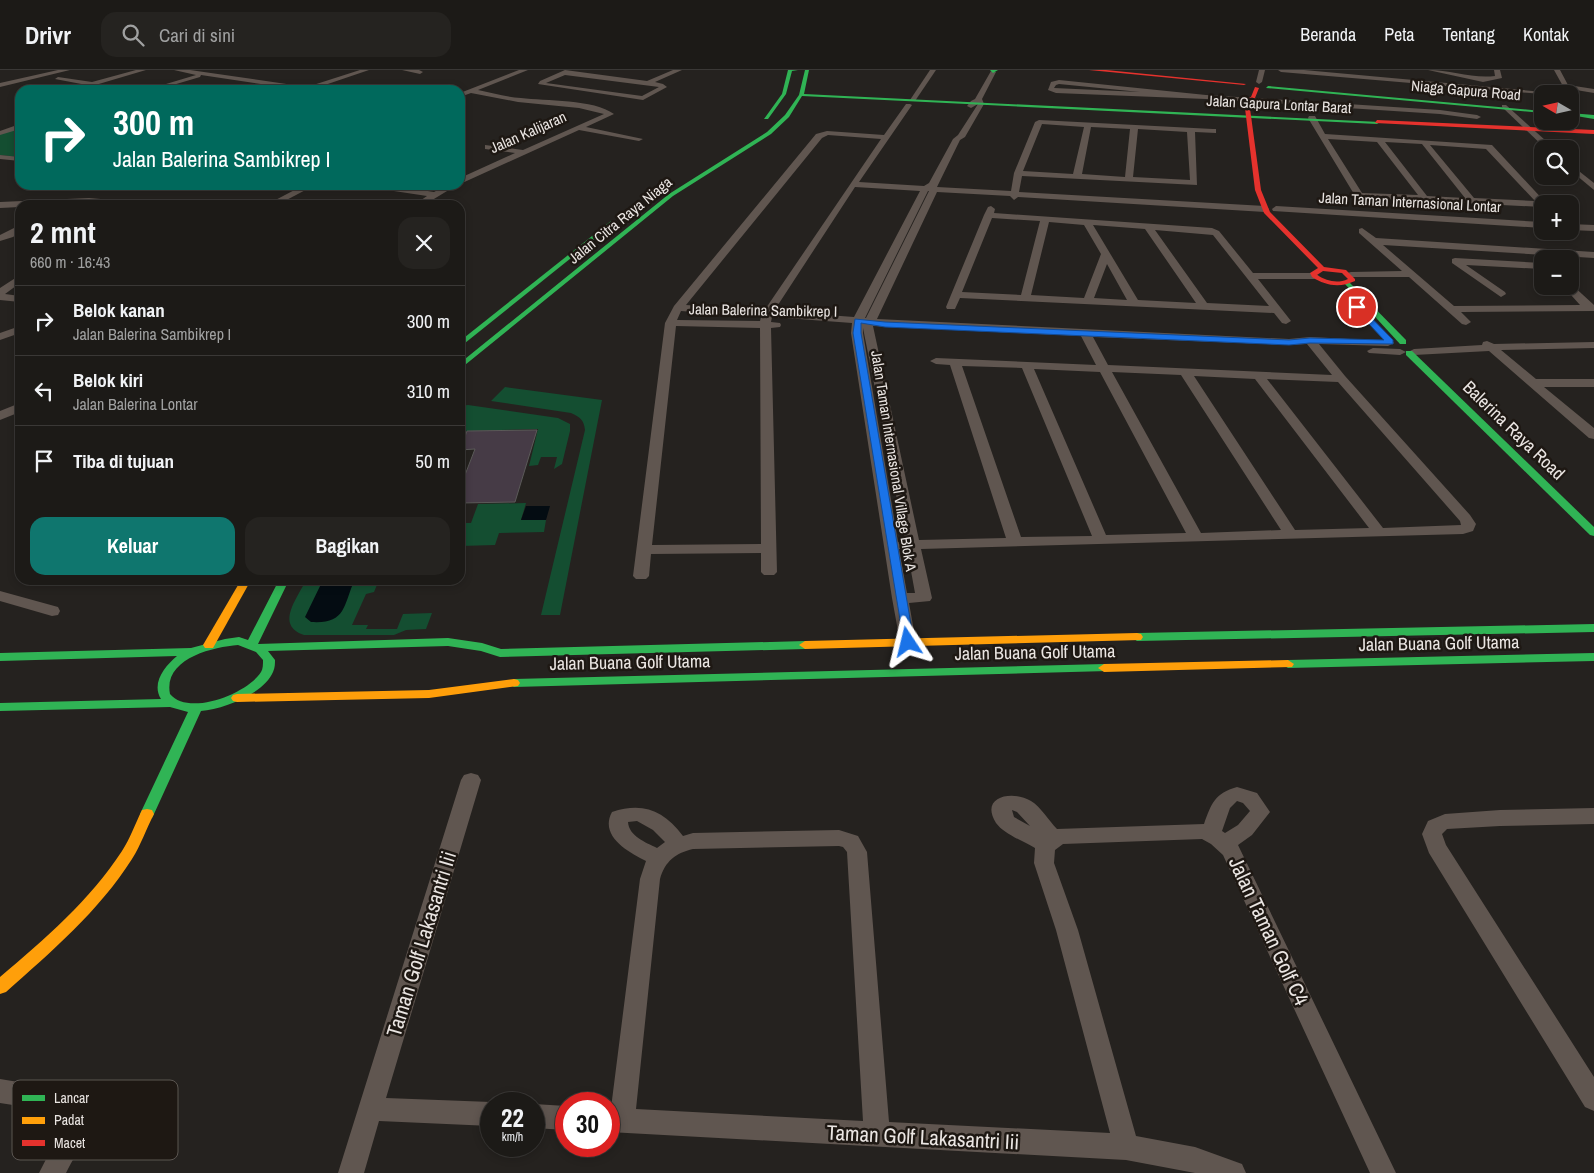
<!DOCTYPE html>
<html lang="id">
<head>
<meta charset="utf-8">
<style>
	body { margin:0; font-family:"Archivo Narrow",sans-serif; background:#252320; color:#f1f3f6; height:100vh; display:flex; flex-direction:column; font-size:19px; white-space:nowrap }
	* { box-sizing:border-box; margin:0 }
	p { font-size:16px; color:#a0a1a1 }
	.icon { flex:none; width:28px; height:28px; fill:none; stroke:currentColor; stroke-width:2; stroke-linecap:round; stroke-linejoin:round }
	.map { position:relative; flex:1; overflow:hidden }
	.panel { position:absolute; left:15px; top:130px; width:450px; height:385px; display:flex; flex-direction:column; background:#1c1a17; border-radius:15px; box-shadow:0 2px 8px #0003,0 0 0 1px #3a3836 }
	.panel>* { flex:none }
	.hud { position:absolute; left:15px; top:15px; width:450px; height:105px; border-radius:15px; box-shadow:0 2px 8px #0003,0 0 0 1px #3a3836; background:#00695c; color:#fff; overflow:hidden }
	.needle { width:32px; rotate:279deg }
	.controls { position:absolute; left:1534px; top:15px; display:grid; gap:10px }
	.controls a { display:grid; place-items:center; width:45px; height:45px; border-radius:10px; background:#1c1a17; box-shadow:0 2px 8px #0003,0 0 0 1px #3a3836; font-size:25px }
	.speed { position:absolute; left:480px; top:1022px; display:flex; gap:10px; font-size:25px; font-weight:700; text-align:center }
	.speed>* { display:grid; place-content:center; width:65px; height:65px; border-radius:50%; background:#1c1a17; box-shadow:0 2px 8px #0003,0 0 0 1px #3a3836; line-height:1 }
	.speed small { font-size:12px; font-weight:400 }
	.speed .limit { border:8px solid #d22; background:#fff; color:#111 }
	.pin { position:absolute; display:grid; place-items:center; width:42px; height:42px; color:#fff; margin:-21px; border:2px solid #fff; border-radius:50%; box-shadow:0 1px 5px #0007 }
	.me { position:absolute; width:55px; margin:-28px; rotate:350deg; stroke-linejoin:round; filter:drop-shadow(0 0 4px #0008) }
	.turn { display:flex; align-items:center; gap:18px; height:105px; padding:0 15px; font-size:22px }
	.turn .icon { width:65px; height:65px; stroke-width:2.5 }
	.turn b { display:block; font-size:35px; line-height:42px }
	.round { display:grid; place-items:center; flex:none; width:52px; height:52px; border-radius:15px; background:#252320 }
	.headline { display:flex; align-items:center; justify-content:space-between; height:85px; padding:0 15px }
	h1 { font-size:30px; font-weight:800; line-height:38px }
	.primary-button { display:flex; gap:10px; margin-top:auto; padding:10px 15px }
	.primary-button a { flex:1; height:58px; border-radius:15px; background:#0f766e; color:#fff; font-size:20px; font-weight:800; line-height:58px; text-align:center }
	.primary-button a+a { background:#252320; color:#f1f3f6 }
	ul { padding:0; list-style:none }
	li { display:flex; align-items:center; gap:15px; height:70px; padding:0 15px; border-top:1px solid #3a3836 }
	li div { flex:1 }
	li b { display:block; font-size:19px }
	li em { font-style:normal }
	header { display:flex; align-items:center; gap:30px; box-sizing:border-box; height:70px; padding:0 25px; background:#1c1a17; border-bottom:1px solid #3a3836 }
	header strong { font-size:24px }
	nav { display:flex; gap:28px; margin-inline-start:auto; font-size:18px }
	.search { width:350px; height:45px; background:#252320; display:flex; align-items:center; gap:12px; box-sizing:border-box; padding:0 18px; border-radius:15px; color:#a0a1a1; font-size:19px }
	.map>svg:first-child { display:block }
</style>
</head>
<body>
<header>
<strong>Drivr</strong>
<div class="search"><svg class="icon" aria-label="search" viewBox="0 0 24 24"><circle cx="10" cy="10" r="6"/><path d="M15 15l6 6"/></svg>Cari di sini</div>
<nav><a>Beranda</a><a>Peta</a><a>Tentang</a><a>Kontak</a></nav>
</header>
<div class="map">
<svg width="1594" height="1103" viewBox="0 0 1594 1103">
	<rect width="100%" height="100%" fill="#25221f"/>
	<g fill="#144e31">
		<path d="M20,58V87L0,85V63Z"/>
		<path d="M505,317L602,330L560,545H541L585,360C584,350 580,347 571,343L491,331Z"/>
		<path d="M468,335L558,348L570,354V361L562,394L554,399L557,387H541L538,395L529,396L538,359L465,361L460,372V336Z"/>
		<path d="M526,433L521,450H546L544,462L499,463L495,475L460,476V453H471L478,434Z"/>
		<path d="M306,510H379L374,522L366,524L352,555H368L366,559H397L403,544L432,543L426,559L406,560L394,565H304C275,555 297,529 306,510Z"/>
	</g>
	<g fill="#040c12">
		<path d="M526,436H550L546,450H521Z"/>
		<path d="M325,510L354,511C343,538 345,554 311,552L305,547L322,512Z"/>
	</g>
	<path fill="#463b46" stroke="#5b5a59" d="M537,360L515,432L460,433V418L475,379L460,380L467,361Z"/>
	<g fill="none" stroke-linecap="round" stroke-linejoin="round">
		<g fill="#605650" fill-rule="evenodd">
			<path d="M58,0H70L0,17V13Z"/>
			<path d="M136,0H146L92,16L55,9L58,7L92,12Z"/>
			<path d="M174,0H190L307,17L360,0H369L316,18L318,20H301L201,5L200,7L156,20H146L196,5Z"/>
			<path d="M402,0H419L423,2L420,4Z"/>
			<path d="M519,0H528L478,20C492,23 506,27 521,28C545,31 594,29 614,44L586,57L643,69L639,71L579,60L460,114V108L515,83L485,79V75L523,80L604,44L579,38L518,32L471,23L460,27V23Z"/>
			<path d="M565,0L647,11L673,0H682L655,12L663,14L667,17L643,30L538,14L540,11ZM565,5L659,17L642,26L546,13Z"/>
			<path d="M930,0H936L915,31H911L910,30Z"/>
			<path d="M1259,0H1265L1262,12L1259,14L1256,12Z"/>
			<path d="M1278,0H1304L1566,24H1542L1281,2Z"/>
			<path d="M1428,0C1451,0 1473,9 1495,6L1494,0H1500L1502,8L1483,12Z"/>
			<path d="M1554,0H1560L1568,15L1594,19V23L1564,18Z"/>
			<path d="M991,1L996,2L982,29L984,34L965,67L960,70L937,117L1011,121L1014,103L1035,52L1039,50L1213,59H1216V63L1195,62L1197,115L1022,106L1019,122L1265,136L1269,139L1265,142L1018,127L1014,130L1010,126L937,122L877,249L1289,269L1310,267L1392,271L1394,273L1388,276L1319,274L1345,306L1470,445L1476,454L1473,461L1463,464L921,479L932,528L930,531L909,533L916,572L914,576L908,577L902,576L900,572L892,528L851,263L852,253L772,247L771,252L780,253L781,255L780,257L771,258L777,502L774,505H764L761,502V483L651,484L649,506L646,509H636L633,506L665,253L674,236L816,64L827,61L884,65L906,34H910L912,35L859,112L924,116L929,113L953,69L958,65L978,34L971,38L967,36L971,31L975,29ZM1042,54L1084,57L1073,104L1023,101ZM1091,57L1130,59L1125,107L1082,104ZM1138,59L1187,62L1190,110L1133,107ZM828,65L881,69L764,241L686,235L822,68ZM855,117L920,121L854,247L774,241ZM929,121L866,248H865L928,121ZM681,241L761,247L760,251L677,250ZM676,256L760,258L761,474L652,475ZM873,256L1081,266L1096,295L936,288L930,291L936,294L950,295L1006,468L919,470ZM863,258L905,470L898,472L863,263ZM1093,267L1289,275L1307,274L1332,305L1108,295ZM962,296L1022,298L1092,466L1021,467ZM1034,299L1100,302L1186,463L1106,465ZM1112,302L1181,305L1281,460L1201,463ZM1194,306L1255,309L1369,458L1295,460ZM1267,309L1338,312L1460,451L1461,455L1383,458ZM899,479H907L915,523H907Z"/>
			<path d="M1059,10L1206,25L1440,40L1477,45L1481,47L1477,49L1440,44L1206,29L1056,23L1048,20L1051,12ZM1059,14L1140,22L1054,18L1056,15Z"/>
			<path d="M410,17L416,19L417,20H407Z"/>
			<path d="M1502,35H1506L1555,79H1546L1502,37Z"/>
			<path d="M1309,46H1315L1325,64L1492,75L1547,134H1542V137L1365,128L1367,132L1366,134H1360L1308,48ZM1328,69L1377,72L1418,125L1362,123ZM1385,72L1422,74L1465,128L1427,126ZM1430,75L1486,79L1535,131L1474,128Z"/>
			<path d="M17,55H20V59L0,65V61Z"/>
			<path d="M0,85L20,87V91L0,89Z"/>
			<path d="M1570,94L1594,113V120L1570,100Z"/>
			<path d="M304,115H315L277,135H266Z"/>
			<path d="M370,115H390L434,122L447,115H457L424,135H414L427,126L374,118Z"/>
			<path d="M89,128L136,132L140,135H20V137L0,138V132Z"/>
			<path d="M991,136L995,139L994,143L1212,158L1219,161L1253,203H1314L1319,206L1314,209H1258L1291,251L1286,254L1282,253L1274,243L960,228L955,239H947L946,237L984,145L988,137ZM992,148L1040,151L1021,225L962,222ZM1049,152L1084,155L1101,184L1084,228L1031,225ZM1093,155L1145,159L1196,233L1138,230ZM1155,160L1213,165L1269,236L1207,233ZM1107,194L1127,230L1094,228Z"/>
			<path d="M1276,136L1542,152V158L1273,141L1272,139Z"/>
			<path d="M1570,154L1594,155V161L1570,160Z"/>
			<path d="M20,155V162L13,167L0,171V165Z"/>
			<path d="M1362,158L1376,168L1594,182V188L1383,175L1454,236L1580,235L1563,216H1570V213L1594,235V241L1461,242L1471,252L1466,255L1462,254L1409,207H1347V203L1351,202L1402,201L1359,163V159Z"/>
			<path d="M1455,188L1542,193V199L1466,195L1505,222L1506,224L1501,227L1452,193V189Z"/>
			<path d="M20,205V213L5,224L20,226V232L0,230V218Z"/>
			<path d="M20,256V263L0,270V263Z"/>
			<path d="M1487,271L1494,274L1594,272V278L1501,280L1536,309H1594V317H1544L1594,358V369L1589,368L1489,281L1414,285L1408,282L1414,279L1482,275L1483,272Z"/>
			<path d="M1373,278L1400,279L1406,282L1400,285L1369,283L1367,281Z"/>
			<path d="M20,333V342L0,350V341Z"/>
			<path d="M0,521L58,537L60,541L58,545L52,546L0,531Z"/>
			<path d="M471,703L478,705L481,710L386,1028L491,1032L496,1034H491V1056L379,1051L364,1103H338L461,710L464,705Z"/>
			<path d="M1237,717L1257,723L1270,742L1252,765L1238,775L1396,1103H1370L1223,785L1211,774L1202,769L1063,774L1055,780L1054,793L1078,860L1136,1066L1195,1077L1242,1094L1246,1103H1195L1126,1090L609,1062V1038H611L640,809L646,791C628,782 599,766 612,742C643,732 663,740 683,766L693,763L839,760L858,766L867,782L889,1052L1110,1063L1056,860L1034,793L1035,778C1023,771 1004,764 996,753C979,726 1013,720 1031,731C1041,737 1049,751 1057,759L1204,754C1211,734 1215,723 1237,717ZM1237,731L1243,733L1250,741L1238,755L1225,763L1222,761L1230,738ZM1012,740L1017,742L1030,756L1014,747ZM637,751L653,760L665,772L657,778C645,772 629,766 628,752ZM839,776L843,777L847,782L863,1051L636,1039L660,809C665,791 676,783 693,779Z"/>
			<path d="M1594,738V754L1500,756L1447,759L1442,764L1446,775L1594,1007V1041L1585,1037L1429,783L1422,764L1428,751L1445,744L1500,740Z"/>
			<path d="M0,1009L61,1019L84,1029C96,1059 79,1077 66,1103H39L64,1054L63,1045L58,1042L0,1033Z"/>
			<path d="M534,1034L566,1036V1060L534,1058Z"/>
		</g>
		<g fill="#30b455" fill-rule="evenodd">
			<path d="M788,0H798L792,1L786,24L768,49H764L782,24Z"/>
			<path d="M805,0H809L804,24L1380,52L1377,54L802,26L789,47L771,64L673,126L460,299V293L669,124L767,62L785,45L799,25Z"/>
			<path d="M990,0H998L993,3Z"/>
			<path d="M1268,16L1542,41V43L1266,18Z"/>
			<path d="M1570,43L1594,45V49L1570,45Z"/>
			<path d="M611,151L616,152L460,277V271Z"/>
			<path d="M1345,212H1349L1406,270V274H1400L1345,214Z"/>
			<path d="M1406,281H1412L1594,457V466L1590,465L1406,285Z"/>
			<path d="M279,510H289L258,574L448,568L482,573L501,579L805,571L811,575L805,579L500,587L481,581L448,576L268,581L275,590C275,593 275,598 273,602C264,624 223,639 201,641L154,744L152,748L147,749L142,748L140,744L188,642L170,637L0,641V633L161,629C151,613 165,596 177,586L0,591V583L191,578L225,569L239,567L248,570ZM238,575L256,582L263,590C263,594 263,599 261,602C248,623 189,647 170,624C163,589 212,577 238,575Z"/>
			<path d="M1594,554V562L1137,571L1131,567L1137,563Z"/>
			<path d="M1594,583V591L1288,598L1282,594L1288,590Z"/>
			<path d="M1104,594L1108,595L1110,598L1108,601L514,617L508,613L514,609Z"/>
		</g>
		<g fill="#ff9f0a" fill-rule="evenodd">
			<path d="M241,510H251L213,578H205L203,575Z"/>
			<path d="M1137,563L1141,564L1143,567L1141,570L805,579L799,575L805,571Z"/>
			<path d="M1288,590L1294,594L1292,597L1104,602L1098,598L1104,594Z"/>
			<path d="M514,609L518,610L520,613L518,616L429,628L237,632L233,631L231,628L233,625L237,624L429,620Z"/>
			<path d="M147,739L152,740L154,744C146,759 141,775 132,789C99,841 51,882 6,922L0,924V907C44,870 90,830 122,781C130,769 135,754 142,740Z"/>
		</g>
		<g fill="#e5322d" fill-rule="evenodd">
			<path d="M1089,0H1106L1246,14L1244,15Z"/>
			<path d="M1255,17L1259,18L1255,28L1249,31L1261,120L1270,142L1324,197L1346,200L1355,209V211C1340,218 1326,216 1312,207L1310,203L1318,198L1264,143L1255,120L1244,30L1251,27ZM1323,201L1342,203L1348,209C1337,214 1327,211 1317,205Z"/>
			<path d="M1377,50L1594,60V64L1375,53Z"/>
		</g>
	</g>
	<path fill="#1a73e8" stroke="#114b97" d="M1354,235H1359L1393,270V274L1310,273L1289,275L885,257L861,253V263L914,572L912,574H904L853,263L855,249L885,252L1289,270L1310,268L1384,270L1354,238Z"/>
	<g text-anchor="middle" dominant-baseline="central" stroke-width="5" stroke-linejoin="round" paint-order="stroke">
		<g font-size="15" fill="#eae5e2" stroke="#1e1813">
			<text transform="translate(1466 20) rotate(5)">Niaga Gapura Road</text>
			<text transform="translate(1279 34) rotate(3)">Jalan Gapura Lontar Barat</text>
			<text transform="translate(528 62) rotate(-24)">Jalan Kalijaran</text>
			<text transform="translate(1410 132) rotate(3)">Jalan Taman Internasional Lontar</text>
			<text transform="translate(620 150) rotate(-39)">Jalan Citra Raya Niaga</text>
			<text transform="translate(763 240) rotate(1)">Jalan Balerina Sambikrep I</text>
			<text transform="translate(894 391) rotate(81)">Jalan Taman Internasional Village Blok A</text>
		</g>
		<g font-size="18" fill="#eae5e2" stroke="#1e1813">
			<text transform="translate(1514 360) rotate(44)">Balerina Raya Road</text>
			<text transform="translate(1439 573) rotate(-1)">Jalan Buana Golf Utama</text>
			<text transform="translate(1035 582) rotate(-1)">Jalan Buana Golf Utama</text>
			<text transform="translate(630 592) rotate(-1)">Jalan Buana Golf Utama</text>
		</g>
		<g font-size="21" fill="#eae5e2" stroke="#1e1813">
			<text transform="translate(1269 861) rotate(65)">Jalan Taman Golf C4</text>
			<text transform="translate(421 874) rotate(-73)">Taman Golf Lakasantri Iii</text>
			<text transform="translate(923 1067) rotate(3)">Taman Golf Lakasantri Iii</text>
		</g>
	</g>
	<rect x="12" y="1010" width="166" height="80" rx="8" fill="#1e1813" stroke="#5b5651" stroke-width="1"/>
	<rect x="22" y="1025" width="23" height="6" fill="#30b455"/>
	<rect x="22" y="1047" width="23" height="7" fill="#ff9f0a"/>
	<rect x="22" y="1070" width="23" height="6" fill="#e5322d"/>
	<g font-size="14" fill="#eae5e2">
		<text x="54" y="1033">Lancar</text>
		<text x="54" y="1055">Padat</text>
		<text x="54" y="1078">Macet</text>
	</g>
</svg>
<div class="controls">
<a><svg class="needle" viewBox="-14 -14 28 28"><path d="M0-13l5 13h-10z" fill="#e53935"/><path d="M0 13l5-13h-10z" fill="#a0a1a1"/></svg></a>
<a><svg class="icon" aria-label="search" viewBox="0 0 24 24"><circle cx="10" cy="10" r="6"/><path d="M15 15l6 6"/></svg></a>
<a>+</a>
<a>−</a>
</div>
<div class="speed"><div>22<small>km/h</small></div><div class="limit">30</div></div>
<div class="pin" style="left:1357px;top:237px;background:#d93025"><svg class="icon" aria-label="arrive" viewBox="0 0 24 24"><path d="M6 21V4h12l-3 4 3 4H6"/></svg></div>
<svg class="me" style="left:908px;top:572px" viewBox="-20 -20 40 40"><path d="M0-17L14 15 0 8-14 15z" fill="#1a73e8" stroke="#fff" stroke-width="4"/></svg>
<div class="hud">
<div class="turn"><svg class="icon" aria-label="right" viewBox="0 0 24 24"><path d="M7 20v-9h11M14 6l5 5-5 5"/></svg><div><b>300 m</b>Jalan Balerina Sambikrep I</div></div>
</div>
<section class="panel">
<div class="headline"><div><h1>2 mnt</h1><p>660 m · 16:43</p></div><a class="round"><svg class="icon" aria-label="close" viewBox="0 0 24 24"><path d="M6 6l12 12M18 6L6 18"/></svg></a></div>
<ul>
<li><svg class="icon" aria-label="right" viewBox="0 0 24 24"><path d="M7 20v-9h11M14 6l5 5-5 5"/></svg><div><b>Belok kanan</b><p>Jalan Balerina Sambikrep I</p></div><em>300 m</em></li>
<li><svg class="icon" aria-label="left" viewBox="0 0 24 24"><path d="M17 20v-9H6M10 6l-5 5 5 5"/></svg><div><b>Belok kiri</b><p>Jalan Balerina Lontar</p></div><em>310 m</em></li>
<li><svg class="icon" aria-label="arrive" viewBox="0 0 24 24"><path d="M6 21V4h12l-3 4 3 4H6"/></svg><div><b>Tiba di tujuan</b></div><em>50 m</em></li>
</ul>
<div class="primary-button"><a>Keluar</a><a>Bagikan</a></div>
</section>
</div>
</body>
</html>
